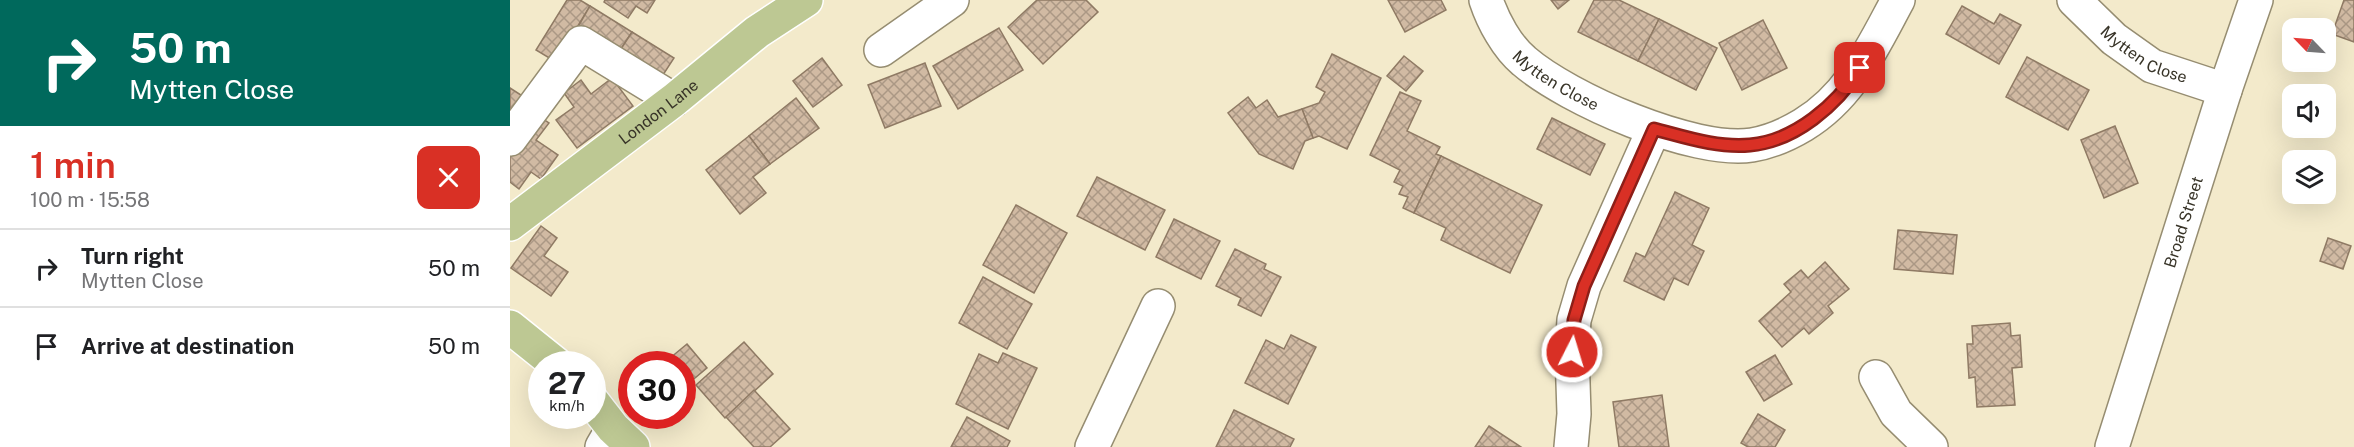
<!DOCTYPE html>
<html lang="en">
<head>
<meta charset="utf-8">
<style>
	body { margin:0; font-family:"Public Sans",sans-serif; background:#f6f6f6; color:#202124; height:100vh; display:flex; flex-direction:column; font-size:22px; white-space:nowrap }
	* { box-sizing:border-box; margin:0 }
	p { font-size:20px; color:#757577 }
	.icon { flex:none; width:33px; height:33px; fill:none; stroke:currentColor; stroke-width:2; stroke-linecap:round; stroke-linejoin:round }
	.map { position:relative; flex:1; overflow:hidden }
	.details { display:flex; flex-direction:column; background:#fff; width:510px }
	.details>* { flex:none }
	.top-card { background:#00695c; color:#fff; overflow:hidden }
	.needle { width:39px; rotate:295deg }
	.buttons { position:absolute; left:1772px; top:18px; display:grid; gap:12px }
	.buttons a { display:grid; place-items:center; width:54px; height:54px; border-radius:12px; background:#fff; box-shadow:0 6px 24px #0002; font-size:30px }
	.speed { position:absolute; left:18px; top:351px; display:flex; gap:12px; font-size:30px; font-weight:700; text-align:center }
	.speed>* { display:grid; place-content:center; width:78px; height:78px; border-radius:50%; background:#fff; box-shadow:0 6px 24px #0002; line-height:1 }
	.speed small { font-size:15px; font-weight:400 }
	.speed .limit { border:9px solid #d22; background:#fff; color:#111 }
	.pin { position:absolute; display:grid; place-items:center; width:51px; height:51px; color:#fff; margin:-26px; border-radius:12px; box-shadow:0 3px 9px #0006 }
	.me { position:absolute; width:66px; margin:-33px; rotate:5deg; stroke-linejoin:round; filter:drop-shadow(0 0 4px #0008) }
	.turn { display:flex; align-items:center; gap:21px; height:126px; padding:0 30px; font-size:27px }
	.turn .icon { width:78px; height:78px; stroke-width:2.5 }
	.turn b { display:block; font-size:42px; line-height:51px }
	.round { display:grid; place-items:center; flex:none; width:63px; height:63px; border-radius:12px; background:#f6f6f6 }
	.head { display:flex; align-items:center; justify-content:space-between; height:102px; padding:0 30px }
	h1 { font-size:36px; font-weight:600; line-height:45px; color:#d93025 }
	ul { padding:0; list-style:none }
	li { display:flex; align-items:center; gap:18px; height:78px; padding:0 30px; border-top:2px solid #e0e0e0 }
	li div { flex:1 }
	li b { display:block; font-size:22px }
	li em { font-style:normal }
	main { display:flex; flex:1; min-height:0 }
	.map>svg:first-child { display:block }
</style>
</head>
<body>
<main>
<section class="details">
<div class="top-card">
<div class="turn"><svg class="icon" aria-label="right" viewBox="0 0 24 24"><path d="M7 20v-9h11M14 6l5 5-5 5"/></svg><div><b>50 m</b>Mytten Close</div></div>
</div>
<div class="head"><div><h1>1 min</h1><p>100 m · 15:58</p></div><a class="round" style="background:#d93025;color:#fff"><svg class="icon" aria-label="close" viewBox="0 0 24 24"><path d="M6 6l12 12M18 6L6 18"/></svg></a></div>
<ul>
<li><svg class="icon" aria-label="right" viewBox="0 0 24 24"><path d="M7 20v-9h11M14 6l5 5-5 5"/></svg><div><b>Turn right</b><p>Mytten Close</p></div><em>50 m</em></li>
<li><svg class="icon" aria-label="arrive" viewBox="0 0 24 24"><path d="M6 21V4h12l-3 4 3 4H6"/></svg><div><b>Arrive at destination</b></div><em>50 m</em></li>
</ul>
</section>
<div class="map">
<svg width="1844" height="447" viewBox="0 0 1844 447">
	<defs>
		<pattern id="building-cross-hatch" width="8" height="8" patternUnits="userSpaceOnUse" patternTransform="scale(1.5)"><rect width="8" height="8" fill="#d1baa3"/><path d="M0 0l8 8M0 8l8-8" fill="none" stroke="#ab9885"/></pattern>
	</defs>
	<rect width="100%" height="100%" fill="#f3eacb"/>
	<g fill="url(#building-cross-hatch)" stroke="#8f7a64" stroke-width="1.5">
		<path d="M57,0H70L80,6L46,62L26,50Z"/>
		<path d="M95,0H145L137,13L126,6L118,18L94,2Z"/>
		<path d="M527,0H576L588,12L533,64L498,27Z"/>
		<path d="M878,0H931L936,10L895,32Z"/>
		<path d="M1041,0H1059L1048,9Z"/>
		<path d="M1084,0H1109L1149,19L1128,61L1068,32Z"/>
		<path d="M1834,0H1844V42L1822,34Z"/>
		<path d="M80,6L122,32L109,52L68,27Z"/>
		<path d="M1452,6L1484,24L1490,14L1511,25L1489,64L1436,34Z"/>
		<path d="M1149,19L1207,48L1186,90L1128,61Z"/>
		<path d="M1253,20L1277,68L1232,90L1209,43Z"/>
		<path d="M489,28L513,70L448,109L423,66Z"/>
		<path d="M122,32L164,58L151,78L109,52Z"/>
		<path d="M822,54L871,78L837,149L809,136L803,138L792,109L809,103L815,92L806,87Z"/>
		<path d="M894,56L913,71L896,91L877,76Z"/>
		<path d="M1517,57L1579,90L1558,130L1496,97Z"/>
		<path d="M312,58L332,85L303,107L283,81Z"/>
		<path d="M415,63L431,106L375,128L358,85Z"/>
		<path d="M102,78L123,106L67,148L46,120L64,107L54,93L71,80L81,94Z"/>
		<path d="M0,88L14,97L0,118Z"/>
		<path d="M890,92L911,101L897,131L930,147L926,154L931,156L904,213L893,208L898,197L889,194L893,186L884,182L890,170L860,155Z"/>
		<path d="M738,97L746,108L757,100L768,117L792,109L803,138L795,141L783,169L749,154L718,113Z"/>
		<path d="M286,98L309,128L260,164L239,136Z"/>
		<path d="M27,115L39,123L26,140L48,155L31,179L21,172L9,189L0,182V154Z"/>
		<path d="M1042,118L1095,144L1080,175L1027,149Z"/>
		<path d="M1605,126L1628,183L1594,198L1571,140Z"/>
		<path d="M239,136L260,164L243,177L256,193L230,214L196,170Z"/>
		<path d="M931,156L1032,205L1000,273L931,240L936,228L904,213Z"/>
		<path d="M587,177L655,210L635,250L567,216Z"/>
		<path d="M1165,192L1199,208L1182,245L1194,251L1178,285L1164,278L1154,300L1114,281L1126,253L1135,257Z"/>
		<path d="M506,205L557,233L524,293L473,265Z"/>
		<path d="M664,219L710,241L691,279L646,257Z"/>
		<path d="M31,226L47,238L34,256L58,272L41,296L1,268Z"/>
		<path d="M1388,230L1447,235L1443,274L1384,269Z"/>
		<path d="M1818,238L1841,246L1833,269L1810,261Z"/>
		<path d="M725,249L756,264L754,269L771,277L751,316L728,305L731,298L706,286Z"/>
		<path d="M1315,262L1339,289L1318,306L1323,313L1299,334L1294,328L1272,347L1249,321L1281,292L1274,284L1291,270L1298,278Z"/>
		<path d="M473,277L522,304L497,349L449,323Z"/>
		<path d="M1500,323L1501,336L1510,335L1512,367L1502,368L1505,405L1467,407L1465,377L1459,378L1457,344H1463L1462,326Z"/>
		<path d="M781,335L806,347L778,404L735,383L756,340L774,349Z"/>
		<path d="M234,342L263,374L215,418L186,385Z"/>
		<path d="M177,344L197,368L173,388L172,364L154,363Z"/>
		<path d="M493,353L527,368L498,429L446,404L469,354L488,363Z"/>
		<path d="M1265,355L1282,384L1254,401L1236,372Z"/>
		<path d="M244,390L280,429L260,447H244L216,417Z"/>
		<path d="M1152,395L1159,447H1109L1103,402Z"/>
		<path d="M724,410L784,439L780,447H706Z"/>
		<path d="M1248,414L1275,430L1265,447H1238L1231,443Z"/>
		<path d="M457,417L500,441L497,447H441Z"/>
		<path d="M979,426L1011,447H965Z"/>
	</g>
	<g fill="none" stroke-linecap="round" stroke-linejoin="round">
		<defs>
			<g id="minor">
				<path id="s1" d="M976,0C983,21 997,47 1014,61C1058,99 1184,154 1242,145C1260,142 1278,134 1293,125C1341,96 1362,48 1388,0"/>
				<path id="s2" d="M1564,0L1604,39L1642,66L1715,90"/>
				<path d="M371,50L442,0"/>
				<path d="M0,139L71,43L164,100"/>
				<path d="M1366,377L1386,413L1421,447"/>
				<path d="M92,447L103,428"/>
				<path d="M582,447L648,306"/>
				<path d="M1061,447L1064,414L1062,352L1064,320L1074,286L1144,129"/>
				<path id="s3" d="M1602,447L1715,90L1746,0"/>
			</g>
			<g id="major">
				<path id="s4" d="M0,224L164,100L247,32L296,0"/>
				<path d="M0,327L46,364"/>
				<path d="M82,401L103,428L123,447"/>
			</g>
		</defs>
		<use href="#minor" stroke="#968d71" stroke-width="36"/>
		<use href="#major" stroke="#fff" stroke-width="36"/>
		<use href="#minor" stroke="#fff" stroke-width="33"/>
		<use href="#major" stroke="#bdc893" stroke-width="33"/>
	</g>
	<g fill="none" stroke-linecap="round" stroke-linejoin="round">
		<defs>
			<path id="route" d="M1062,352L1064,320L1074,286L1144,129C1175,137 1207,148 1240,145C1285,141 1327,105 1350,68"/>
		</defs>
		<use href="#route" stroke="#8d1f18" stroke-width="15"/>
		<use href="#route" stroke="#d93025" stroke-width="10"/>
	</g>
	<g text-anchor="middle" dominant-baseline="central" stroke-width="4.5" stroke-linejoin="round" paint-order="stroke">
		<g font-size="16" fill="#383428" stroke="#fef7de">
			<text stroke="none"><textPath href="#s2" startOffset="90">Mytten Close</textPath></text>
			<text stroke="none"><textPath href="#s1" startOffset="110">Mytten Close</textPath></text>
			<text stroke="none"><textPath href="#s4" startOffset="186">London Lane</textPath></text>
			<text stroke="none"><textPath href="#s3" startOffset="236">Broad Street</textPath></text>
		</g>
	</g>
</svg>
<div class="buttons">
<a><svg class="needle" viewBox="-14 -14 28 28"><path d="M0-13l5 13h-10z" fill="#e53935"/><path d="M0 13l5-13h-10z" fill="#757577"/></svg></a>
<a><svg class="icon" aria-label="sound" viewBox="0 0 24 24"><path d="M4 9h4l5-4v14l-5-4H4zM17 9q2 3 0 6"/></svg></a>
<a><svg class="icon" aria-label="layers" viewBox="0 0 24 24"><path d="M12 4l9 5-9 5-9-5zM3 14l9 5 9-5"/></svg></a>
</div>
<div class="speed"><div>27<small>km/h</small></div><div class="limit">30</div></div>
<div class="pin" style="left:1350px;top:68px;background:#d93025"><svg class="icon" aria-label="arrive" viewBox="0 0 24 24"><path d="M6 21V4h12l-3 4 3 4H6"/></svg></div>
<svg class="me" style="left:1062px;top:352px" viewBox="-20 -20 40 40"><circle r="17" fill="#d93025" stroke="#fff" stroke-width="3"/><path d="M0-11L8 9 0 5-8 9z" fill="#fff"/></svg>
</div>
</main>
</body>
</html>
